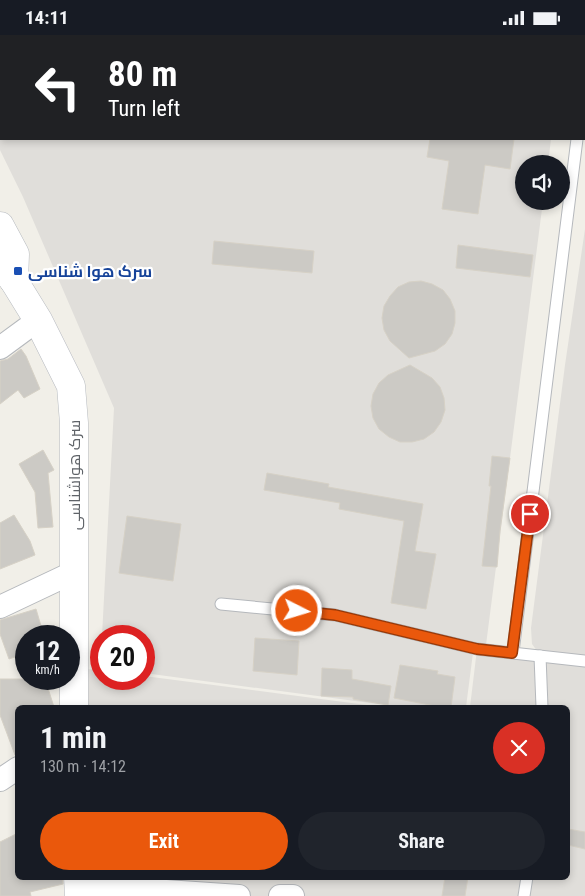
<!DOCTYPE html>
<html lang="en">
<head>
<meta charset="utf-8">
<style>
	body { margin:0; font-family:"Roboto Condensed",Cairo,sans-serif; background:#20242c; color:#f1f3f6; height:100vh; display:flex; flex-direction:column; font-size:19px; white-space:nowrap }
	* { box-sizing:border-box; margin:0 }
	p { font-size:16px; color:#9ea1a6 }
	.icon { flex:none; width:28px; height:28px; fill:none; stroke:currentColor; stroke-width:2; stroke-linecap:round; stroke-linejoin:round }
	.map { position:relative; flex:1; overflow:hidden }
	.drawer { position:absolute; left:15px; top:670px; width:555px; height:175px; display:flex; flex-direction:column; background:#171b24; border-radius:8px; box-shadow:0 2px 8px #0003 }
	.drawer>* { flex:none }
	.banner { position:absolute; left:0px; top:0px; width:585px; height:105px; box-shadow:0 2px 8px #0003; background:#202124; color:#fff; overflow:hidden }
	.tools { position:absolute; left:515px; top:120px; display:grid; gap:10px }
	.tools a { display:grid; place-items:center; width:55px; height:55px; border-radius:50%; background:#171b24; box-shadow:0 2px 8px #0003; font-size:25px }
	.speed { position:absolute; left:15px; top:590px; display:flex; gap:10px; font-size:25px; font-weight:700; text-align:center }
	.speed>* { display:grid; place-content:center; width:65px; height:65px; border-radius:50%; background:#171b24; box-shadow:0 2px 8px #0003; line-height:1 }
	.speed small { font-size:12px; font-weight:400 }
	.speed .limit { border:8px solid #d22; background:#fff; color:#111 }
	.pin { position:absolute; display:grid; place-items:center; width:42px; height:42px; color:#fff; margin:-21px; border:2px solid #fff; border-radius:50%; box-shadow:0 1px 5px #0007 }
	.me { position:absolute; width:55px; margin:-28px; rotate:95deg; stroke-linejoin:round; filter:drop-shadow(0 0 4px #0008) }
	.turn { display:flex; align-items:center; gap:18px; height:105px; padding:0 25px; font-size:22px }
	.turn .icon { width:65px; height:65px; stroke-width:2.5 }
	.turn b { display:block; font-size:35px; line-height:42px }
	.round { display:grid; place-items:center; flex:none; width:52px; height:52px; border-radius:26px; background:#20242c }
	.headline { display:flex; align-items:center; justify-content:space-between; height:85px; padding:0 25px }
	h1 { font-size:30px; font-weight:700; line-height:38px }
	.action { display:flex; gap:10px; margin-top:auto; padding:10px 25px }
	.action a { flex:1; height:58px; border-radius:30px; background:#ea580c; color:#fff; font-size:20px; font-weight:700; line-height:58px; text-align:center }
	.action a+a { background:#20242c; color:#f1f3f6 }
	.status { display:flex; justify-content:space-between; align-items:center; height:35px; padding:0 25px; background:#171b24; direction:ltr }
	.status svg { height:14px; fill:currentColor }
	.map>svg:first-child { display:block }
</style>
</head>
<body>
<div class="status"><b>14:11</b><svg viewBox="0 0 49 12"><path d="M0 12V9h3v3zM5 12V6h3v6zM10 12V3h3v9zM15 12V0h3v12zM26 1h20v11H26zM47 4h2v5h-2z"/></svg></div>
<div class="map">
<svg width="585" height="861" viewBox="0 0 585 861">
	<rect width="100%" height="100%" fill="#f1efe8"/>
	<g fill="#e0deda">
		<path d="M0,0H565L1,1V104H551L548,129H524V166H543L486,610H474L466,672H400L144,638V601H102L114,373L23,162L0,115Z"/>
		<path d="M585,194V861H65L64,843L568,842V672H470L477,614L540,620L532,609L531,593L565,330Z"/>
		<path d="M69,633L101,635V644H144V641L382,672H60L59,644H69Z"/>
	</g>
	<g fill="#cccac5" stroke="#d6d1c6">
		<path d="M430,104H514L510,134L485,130L478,179L442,174L449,126L427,122Z"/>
		<path d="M214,206L314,216L312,238L212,229Z"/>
		<path d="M458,210L533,220L530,242L456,233Z"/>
		<path d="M421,246L432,249L443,255L450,264L455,276V288L452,299L445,309L435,316L409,323L390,306L384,295L382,283L384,271L390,261L398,252L409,247Z"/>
		<path d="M21,314L26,321L40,354L24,363L18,355L0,369V326L8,324Z"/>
		<path d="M410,330L432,343L440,352L444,363L445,375L441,387L434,397L424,404L412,407H400L389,402L379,394L373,383L371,371L373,359L379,348L388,340Z"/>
		<path d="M43,415L54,435L48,438L53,492L38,493L35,457L19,429Z"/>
		<path d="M492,421L510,423L500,496L497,532L482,531L491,451H489Z"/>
		<path d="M267,438L329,449L328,452L423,469L415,516L436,519L426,574L391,568L404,486L339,474L340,468L264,455Z"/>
		<path d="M14,480L30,506L35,520L0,534V488Z"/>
		<path d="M127,481L181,489L173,546L119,538Z"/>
		<path d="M36,574L44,601H26V618L9,624L0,599V585Z"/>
		<path d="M255,603L299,606L297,640L253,636Z"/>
		<path d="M400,630L438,636L437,639L455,642L451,672H435V671L394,663Z"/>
		<path d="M322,633L352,635V644L391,651L388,670L353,664V662L321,661Z"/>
		<path d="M0,644H45L54,672H18V720H15L0,680Z"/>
		<path d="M568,794L585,797V814L568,810Z"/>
		<path d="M18,798V842H62L63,849L30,857L31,861H0V807Z"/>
		<path d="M445,842H468L465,861H442Z"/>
	</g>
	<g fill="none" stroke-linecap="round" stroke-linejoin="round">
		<defs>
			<g id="lane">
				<path d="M584,50L585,40"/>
				<path d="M221,569L335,580L477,614L585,626"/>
				<path d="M513,617L577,104"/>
				<path d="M540,621L542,672"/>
				<path d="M524,861L527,842"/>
			</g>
			<g id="street">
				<path d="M0,313L38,285"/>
				<path d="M0,572L74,537"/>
				<path d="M0,745L18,733"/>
				<path d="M78,850L239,861"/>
				<path d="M280,861H293"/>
			</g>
			<g id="secondary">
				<path d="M0,191L15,219L14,246"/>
				<path d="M0,228L14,246L38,285L71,351L74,388V672"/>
				<path d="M78,842L79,861"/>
			</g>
		</defs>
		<use href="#lane" stroke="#b5b8bc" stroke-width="13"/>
		<use href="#street" stroke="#b5b8bc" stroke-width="24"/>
		<use href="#secondary" stroke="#b6babf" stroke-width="29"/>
		<use href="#lane" stroke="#fff" stroke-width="11"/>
		<use href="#street" stroke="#fff" stroke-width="22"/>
		<use href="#secondary" stroke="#fff" stroke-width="28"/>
	</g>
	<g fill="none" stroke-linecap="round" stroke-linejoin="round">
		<defs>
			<path id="route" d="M297,576L335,580L477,614L512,618L530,479"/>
		</defs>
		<use href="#route" stroke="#983908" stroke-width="12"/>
		<use href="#route" stroke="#ea580c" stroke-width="9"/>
	</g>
	<rect fill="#1a4fb4" stroke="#fff" stroke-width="2" x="13" y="231" width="10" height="10" rx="2.5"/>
	<g text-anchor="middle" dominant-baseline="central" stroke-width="4.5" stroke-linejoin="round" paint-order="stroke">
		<g font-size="16" font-weight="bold" fill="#164399" stroke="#fff" text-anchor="start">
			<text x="28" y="236">سرک هوا شناسی</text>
		</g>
		<g font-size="16" fill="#5f6368" stroke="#fff">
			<text transform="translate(74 440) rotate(-90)">سرک هواشناسی</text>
		</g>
	</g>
</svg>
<div class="tools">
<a><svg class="icon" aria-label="sound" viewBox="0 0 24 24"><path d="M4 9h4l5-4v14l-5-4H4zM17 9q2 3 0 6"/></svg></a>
</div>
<div class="speed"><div>12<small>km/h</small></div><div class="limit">20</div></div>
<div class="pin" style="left:530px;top:479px;background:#d93025"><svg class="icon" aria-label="arrive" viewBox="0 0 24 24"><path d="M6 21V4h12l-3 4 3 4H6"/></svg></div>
<svg class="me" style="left:297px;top:576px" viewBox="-20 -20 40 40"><circle r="17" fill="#ea580c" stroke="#fff" stroke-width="3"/><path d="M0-11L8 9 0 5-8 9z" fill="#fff"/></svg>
<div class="banner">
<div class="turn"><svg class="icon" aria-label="left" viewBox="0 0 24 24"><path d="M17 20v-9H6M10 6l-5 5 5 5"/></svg><div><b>80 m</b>Turn left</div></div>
</div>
<section class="drawer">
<div class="headline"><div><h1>1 min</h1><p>130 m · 14:12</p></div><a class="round" style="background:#d93025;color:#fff"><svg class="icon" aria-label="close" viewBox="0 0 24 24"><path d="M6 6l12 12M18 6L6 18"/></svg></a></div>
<div class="action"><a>Exit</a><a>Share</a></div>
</section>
</div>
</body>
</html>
